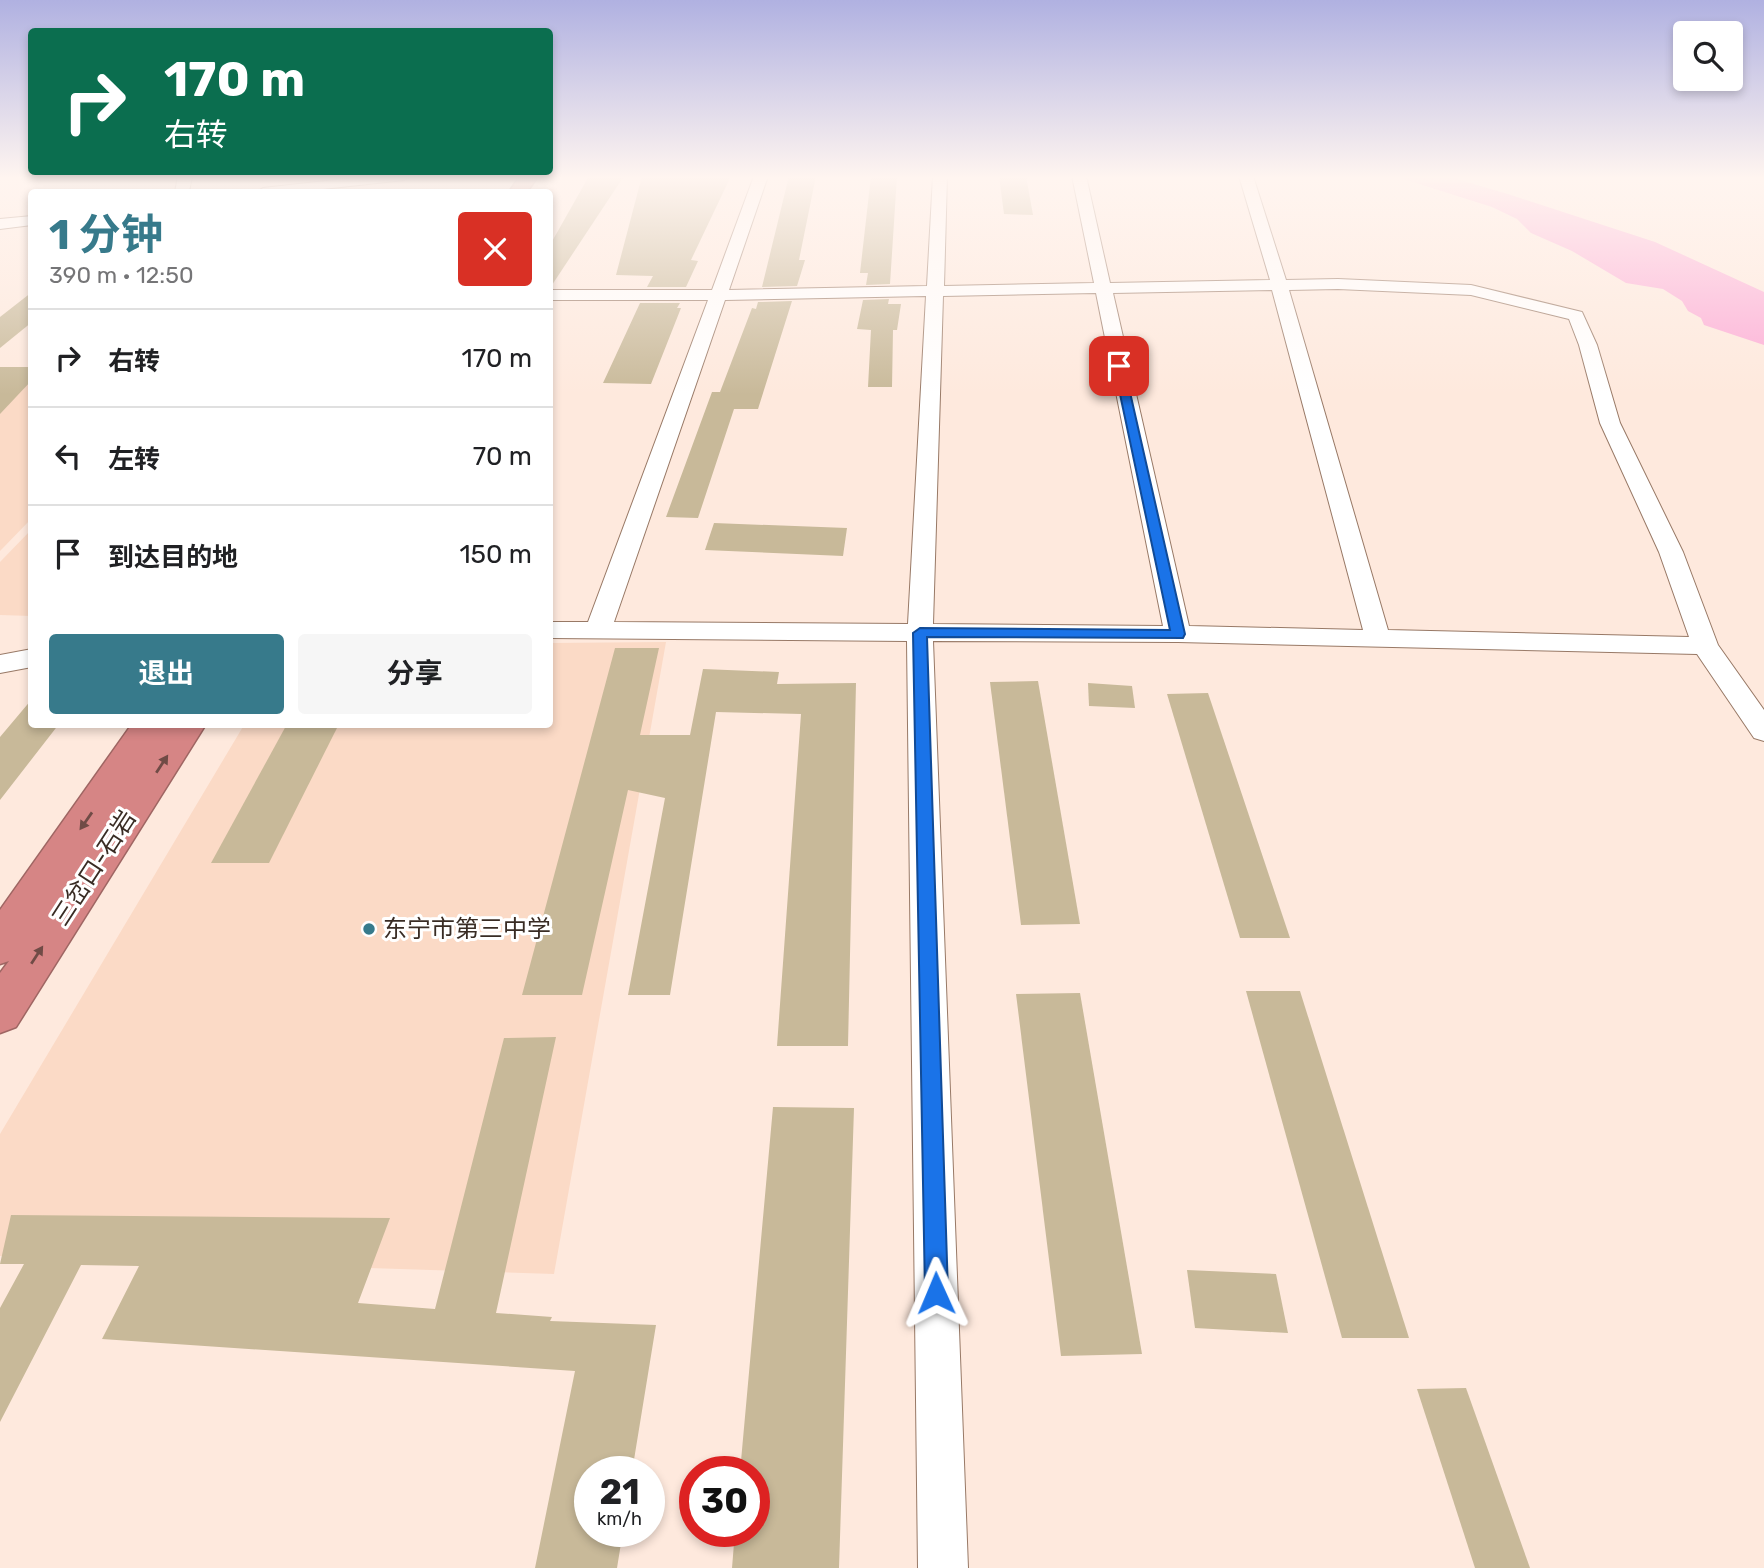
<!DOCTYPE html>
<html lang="zh">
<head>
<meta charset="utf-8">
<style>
	body { margin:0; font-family:Rubik,"Noto Sans SC",sans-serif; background:#f6f6f6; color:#202124; height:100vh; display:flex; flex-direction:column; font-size:26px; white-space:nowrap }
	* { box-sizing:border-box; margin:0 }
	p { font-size:23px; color:#757577 }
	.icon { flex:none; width:38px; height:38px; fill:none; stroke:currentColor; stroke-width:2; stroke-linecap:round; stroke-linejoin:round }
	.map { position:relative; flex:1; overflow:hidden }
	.panel { position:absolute; left:28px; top:189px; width:525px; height:539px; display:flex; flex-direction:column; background:#fff; border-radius:7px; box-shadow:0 4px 10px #0003 }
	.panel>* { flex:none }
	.hud { position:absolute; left:28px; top:28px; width:525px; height:147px; border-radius:7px; box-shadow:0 4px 10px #0003; background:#0b6e4f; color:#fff; overflow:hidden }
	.controls { position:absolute; left:1673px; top:21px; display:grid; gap:14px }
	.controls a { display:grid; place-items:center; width:70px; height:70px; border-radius:7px; background:#fff; box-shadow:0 4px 10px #0003; font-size:35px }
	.speed { position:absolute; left:574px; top:1456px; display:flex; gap:14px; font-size:35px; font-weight:700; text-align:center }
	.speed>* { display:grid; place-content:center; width:91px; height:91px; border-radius:50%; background:#fff; box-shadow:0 4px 10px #0003; line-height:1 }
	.speed small { font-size:18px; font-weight:400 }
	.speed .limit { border:10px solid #d22; background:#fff; color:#111 }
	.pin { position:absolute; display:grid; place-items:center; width:60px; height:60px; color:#fff; margin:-30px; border-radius:14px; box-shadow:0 4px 10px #0006 }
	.me { position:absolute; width:77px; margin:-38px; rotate:359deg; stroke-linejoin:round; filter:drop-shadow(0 0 5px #0008) }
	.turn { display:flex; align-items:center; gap:24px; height:147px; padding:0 21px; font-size:32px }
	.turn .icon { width:91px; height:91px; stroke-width:2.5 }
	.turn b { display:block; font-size:49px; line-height:60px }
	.round { display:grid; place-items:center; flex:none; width:74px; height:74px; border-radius:7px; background:#f6f6f6 }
	.head { display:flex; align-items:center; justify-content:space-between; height:119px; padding:0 21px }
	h1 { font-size:42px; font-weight:700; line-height:52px; color:#377a8b }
	.cta { display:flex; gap:14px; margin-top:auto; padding:14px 21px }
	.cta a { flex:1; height:80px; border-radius:7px; background:#377a8b; color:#fff; font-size:28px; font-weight:700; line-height:80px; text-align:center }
	.cta a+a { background:#f6f6f6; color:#202124 }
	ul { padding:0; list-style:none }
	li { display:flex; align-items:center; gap:21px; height:98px; padding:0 21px; border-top:2px solid #e0e0e0 }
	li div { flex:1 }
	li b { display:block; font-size:26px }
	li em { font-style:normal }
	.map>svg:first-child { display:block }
</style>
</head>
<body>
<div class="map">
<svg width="1764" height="1568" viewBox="0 0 1764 1568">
	<rect width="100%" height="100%" fill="#fee9dd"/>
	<g fill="#fbdac6">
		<path d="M31,383V519L0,551V384Z"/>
		<path d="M31,530V616L0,615V562Z"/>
		<path d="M666,642L554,1274L0,1256V1134L244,725L550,724V643Z"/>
	</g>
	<path fill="#fcacd6" d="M1394,176H1447L1511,195L1655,242L1764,292V345L1704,325L1701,318L1688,311L1682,301L1663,289L1626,283L1572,251L1531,233L1517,219L1492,207Z"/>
	<g fill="#c8b999">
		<path d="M589,176H624L550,288V245Z"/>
		<path d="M642,176H731L691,260L698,261L686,287H647L653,276L616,275Z"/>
		<path d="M789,176H816L799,260H805L797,286L762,287Z"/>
		<path d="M871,176H897L890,284L866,285L868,273H860Z"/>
		<path d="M999,176H1026L1033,215L1004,214Z"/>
		<path d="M32,292V322L0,348V317Z"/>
		<path d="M889,299L888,304H901L897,330H893L892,387H868L871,330L857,329L863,300Z"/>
		<path d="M792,301L758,409H734L698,518L666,517L712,392H720L752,308L756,309L758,302Z"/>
		<path d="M640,303H680L677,308H681L651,384L603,383Z"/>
		<path d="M0,367H32V380L0,414Z"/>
		<path d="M714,523L847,528L843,556L705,550Z"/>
		<path d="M615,648H659L640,735H690L703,669L779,672L777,684L856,683L848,1046H777L801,714L716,712L670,995H628L665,798L628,790L582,995H522Z"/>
		<path d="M1038,681L1080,924L1021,925L990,682Z"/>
		<path d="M1088,683L1132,686L1135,708L1089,706Z"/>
		<path d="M1208,693L1290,938H1240L1167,694Z"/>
		<path d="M32,699V724H59L0,800V737Z"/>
		<path d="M287,724H339L269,863H211Z"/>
		<path d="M1246,991H1300L1409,1338H1342Z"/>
		<path d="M1080,993L1142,1354L1061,1356L1016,994Z"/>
		<path d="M556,1037L496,1313L552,1317L550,1321L656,1325L632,1472H590V1531H623L617,1568H535L575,1371L102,1339L139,1266L81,1265L0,1422V1308L24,1264H0L11,1215L390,1218L358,1303L435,1309L504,1038Z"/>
		<path d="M773,1107L854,1108L839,1568H732L735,1531H754V1472H740Z"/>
		<path d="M1187,1270L1276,1274L1288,1333L1195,1328Z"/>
		<path d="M1466,1388L1530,1568H1475L1417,1389Z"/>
	</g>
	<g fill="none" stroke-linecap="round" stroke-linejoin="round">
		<defs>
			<g id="minor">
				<path d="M178,176H192L189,192H175Z"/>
				<path d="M370,176H411L404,180L296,192H256L263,188Z"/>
				<path d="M754,176H768L729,290L927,286L933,176H947L944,286L1094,283L1072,176H1086L1110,283L1270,280L1239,176H1253L1286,280L1338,279L1471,285L1582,312L1597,345L1620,423L1683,552L1718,645L1764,710V741L1754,738L1697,654L1178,642L933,641L968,1568H918L907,641L550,638V622H588L708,300H550V290H712ZM1338,289L1471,295L1569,319L1579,345L1600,423L1659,552L1689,637L1388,630L1289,290ZM1272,290L1363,630L1189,626L1113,293ZM1096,293L1163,626L933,624L943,296ZM926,296L908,624L614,622L725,300Z"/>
				<path d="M32,216V225L0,229V219Z"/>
				<path d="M32,649V667L0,673V655Z"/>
			</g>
			<g id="highway">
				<path d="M520,176H538L527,192H509Z"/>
				<path d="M132,724H206L16,1027L0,1033V973L9,961L0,964V910Z"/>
			</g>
		</defs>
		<use href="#minor" stroke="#987966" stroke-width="2"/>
		<use href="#highway" stroke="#9f6663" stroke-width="3"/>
		<use href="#minor" fill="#fff" fill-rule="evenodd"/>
		<use href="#highway" fill="#d68585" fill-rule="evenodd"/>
	</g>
	<defs><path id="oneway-solid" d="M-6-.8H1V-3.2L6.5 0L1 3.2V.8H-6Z" transform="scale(1.75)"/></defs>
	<g fill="#704b46">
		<use href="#oneway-solid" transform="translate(162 764) rotate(-57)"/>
		<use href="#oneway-solid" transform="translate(86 821) rotate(125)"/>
		<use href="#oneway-solid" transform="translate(37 955) rotate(-57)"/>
	</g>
	<linearGradient id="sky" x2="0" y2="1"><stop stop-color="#b0b1e1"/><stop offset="0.45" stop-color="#fff5f0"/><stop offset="1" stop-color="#fff5f0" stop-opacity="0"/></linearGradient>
	<rect width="1764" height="395" fill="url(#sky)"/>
	<path fill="#1a73e8" stroke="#114b97" stroke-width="2" d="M1119,363L1124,366L1185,634L1183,638L927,637L948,1293L945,1301L936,1304L928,1301L925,1293L913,633L920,628L1170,630L1114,366Z"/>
	<circle fill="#377a8b" stroke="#fff" stroke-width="2.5" cx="369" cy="929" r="7"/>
	<g text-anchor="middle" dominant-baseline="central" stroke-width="6" stroke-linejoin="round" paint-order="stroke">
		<g font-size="24" fill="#392c24" stroke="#fff">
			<text transform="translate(94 868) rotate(-57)">三岔口-石岩</text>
		</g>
		<g font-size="24" fill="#392c24" stroke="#fff" text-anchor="start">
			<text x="383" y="929">东宁市第三中学</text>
		</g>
	</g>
</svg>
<div class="controls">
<a><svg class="icon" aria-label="search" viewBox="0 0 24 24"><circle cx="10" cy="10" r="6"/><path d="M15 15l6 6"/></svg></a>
</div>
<div class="speed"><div>21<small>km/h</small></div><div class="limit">30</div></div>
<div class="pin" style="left:1119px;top:366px;background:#d93025"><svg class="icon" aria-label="arrive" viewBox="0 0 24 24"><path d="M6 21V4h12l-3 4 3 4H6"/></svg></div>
<svg class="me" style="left:936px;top:1293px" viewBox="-20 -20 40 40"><path d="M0-17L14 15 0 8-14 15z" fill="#1a73e8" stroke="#fff" stroke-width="4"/></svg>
<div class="hud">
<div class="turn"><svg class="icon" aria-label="right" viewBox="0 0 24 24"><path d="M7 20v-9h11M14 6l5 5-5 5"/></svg><div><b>170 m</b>右转</div></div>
</div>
<section class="panel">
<div class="head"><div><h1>1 分钟</h1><p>390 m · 12:50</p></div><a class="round" style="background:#d93025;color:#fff"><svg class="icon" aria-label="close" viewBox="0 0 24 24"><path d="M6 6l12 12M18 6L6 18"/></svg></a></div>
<ul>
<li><svg class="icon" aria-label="right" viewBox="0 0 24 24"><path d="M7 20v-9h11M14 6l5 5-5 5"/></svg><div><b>右转</b></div><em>170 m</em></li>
<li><svg class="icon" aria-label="left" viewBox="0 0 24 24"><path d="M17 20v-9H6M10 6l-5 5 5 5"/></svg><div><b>左转</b></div><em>70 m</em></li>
<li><svg class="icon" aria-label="arrive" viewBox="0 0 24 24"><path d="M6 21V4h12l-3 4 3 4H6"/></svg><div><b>到达目的地</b></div><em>150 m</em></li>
</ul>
<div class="cta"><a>退出</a><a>分享</a></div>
</section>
</div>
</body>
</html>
